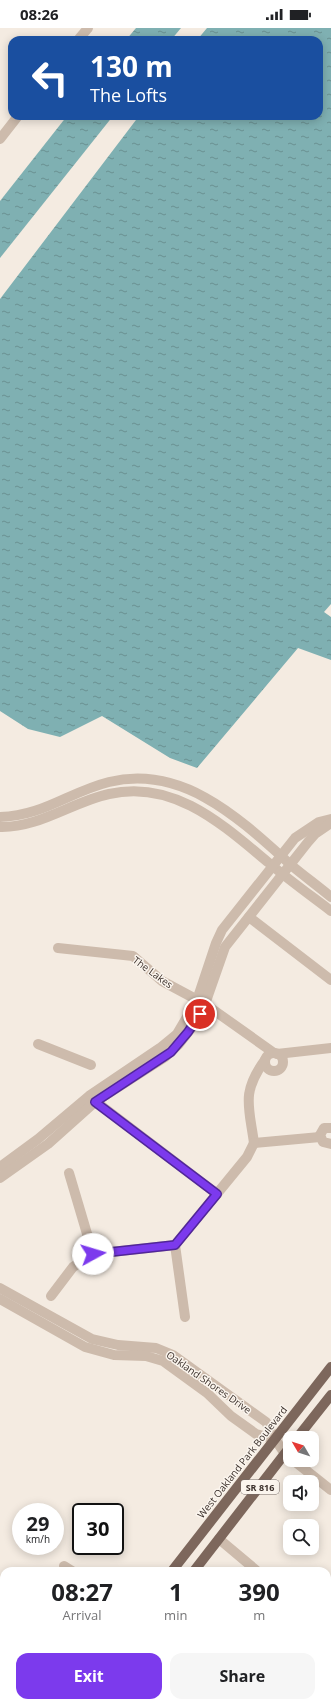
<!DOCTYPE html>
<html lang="en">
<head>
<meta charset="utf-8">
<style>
	body { margin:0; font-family:"Open Sans",sans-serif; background:#f6f6f6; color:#202124; height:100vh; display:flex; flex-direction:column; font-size:15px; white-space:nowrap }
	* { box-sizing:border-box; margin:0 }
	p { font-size:13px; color:#757577 }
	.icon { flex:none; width:22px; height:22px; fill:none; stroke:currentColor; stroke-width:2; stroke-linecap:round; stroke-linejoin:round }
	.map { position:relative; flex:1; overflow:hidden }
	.details { position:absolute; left:0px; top:1539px; width:331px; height:140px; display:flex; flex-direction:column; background:#fff; border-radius:12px 12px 0 0; box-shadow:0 2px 10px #0003 }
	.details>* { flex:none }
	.hud { position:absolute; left:8px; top:8px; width:315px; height:84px; border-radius:12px; box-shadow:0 2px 10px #0003; background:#1a4fa0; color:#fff; overflow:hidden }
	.needle { width:26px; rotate:309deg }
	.buttons { position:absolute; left:283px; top:1403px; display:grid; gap:8px }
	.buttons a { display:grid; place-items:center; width:36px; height:36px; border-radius:8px; background:#fff; box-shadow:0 2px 10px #0003; font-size:20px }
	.speed { position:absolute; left:12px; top:1475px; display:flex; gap:8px; font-size:20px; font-weight:700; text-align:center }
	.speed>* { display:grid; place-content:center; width:52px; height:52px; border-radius:50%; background:#fff; box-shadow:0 2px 10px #0003; line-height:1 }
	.speed small { font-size:10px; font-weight:400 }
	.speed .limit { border:2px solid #111; border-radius:6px; background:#fff; color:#111 }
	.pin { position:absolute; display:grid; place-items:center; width:34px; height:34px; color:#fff; margin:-17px; border:2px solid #fff; border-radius:50%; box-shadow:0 1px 4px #0007 }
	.me { position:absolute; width:44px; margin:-22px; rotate:84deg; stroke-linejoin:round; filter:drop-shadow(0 0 3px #0008) }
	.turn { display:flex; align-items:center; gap:14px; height:84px; padding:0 16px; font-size:18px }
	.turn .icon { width:52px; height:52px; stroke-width:2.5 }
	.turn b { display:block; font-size:28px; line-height:34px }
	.eta { display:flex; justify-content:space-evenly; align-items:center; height:68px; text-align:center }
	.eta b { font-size:24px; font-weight:700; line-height:28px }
	.cta { display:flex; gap:8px; margin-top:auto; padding:8px 16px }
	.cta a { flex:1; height:46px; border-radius:12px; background:#7c3aed; color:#fff; font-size:16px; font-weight:700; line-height:46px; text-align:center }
	.cta a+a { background:#f6f6f6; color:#202124 }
	.status { display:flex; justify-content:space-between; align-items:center; height:28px; padding:0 20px; background:#fff; direction:ltr }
	.status svg { height:11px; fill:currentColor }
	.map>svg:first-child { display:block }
</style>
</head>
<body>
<div class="status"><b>08:26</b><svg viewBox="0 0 49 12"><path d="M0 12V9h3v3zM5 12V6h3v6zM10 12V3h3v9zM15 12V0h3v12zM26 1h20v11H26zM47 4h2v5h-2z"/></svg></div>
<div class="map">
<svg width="331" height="1679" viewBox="0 0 331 1679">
	<defs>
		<pattern id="water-ripples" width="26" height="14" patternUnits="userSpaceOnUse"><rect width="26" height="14" fill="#7fb0b2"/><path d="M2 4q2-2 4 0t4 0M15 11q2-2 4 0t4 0" fill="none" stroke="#699091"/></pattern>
	</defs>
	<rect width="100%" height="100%" fill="#f4ebe1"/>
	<g fill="url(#water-ripples)">
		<path d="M136,0H181L171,12H126Z"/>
		<path d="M207,0H331V576L324,584L331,589V632L298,620L197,740L170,730L102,688L60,709L28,701L0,683V271L139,88H319V12H197Z"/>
		<path d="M67,88H113L0,230V173Z"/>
	</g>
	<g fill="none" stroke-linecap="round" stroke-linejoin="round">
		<g stroke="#cdbbac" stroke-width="10">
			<path d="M78,12L88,0"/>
			<path d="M0,111L18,88"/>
			<path d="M0,789C43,788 69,764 109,754C183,736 240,791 291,837C304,848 318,858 331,869"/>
			<path d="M0,799C39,800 72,774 109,766C174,751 223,797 269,835C289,852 310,867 331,883"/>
			<path d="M249,889L331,952"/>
			<path d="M58,920L133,928L162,953L205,976L274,1025"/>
			<path d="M38,1016L91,1037"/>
			<circle cx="274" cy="1034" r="9"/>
			<path d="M277,1026L331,1020"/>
			<path d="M91,1070L217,1166"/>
			<path d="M331,1100H324L320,1107L323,1114L331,1116"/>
			<path d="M254,1115C249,1078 241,1065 265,1032"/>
			<path d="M254,1115L320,1109"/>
			<path d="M0,1139L38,1111L89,1068L160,1020L177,1006L197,972L216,915L222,902L295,810L319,794L331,791"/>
			<path d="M69,1145L93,1226"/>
			<path d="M0,1150L48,1116L95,1074L165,1029L179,1016L193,998L205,976L225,919L308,814L315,806L331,795"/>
			<path d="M0,1260L92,1311L118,1317L156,1320L173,1327L266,1394L275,1411L285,1426L290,1430"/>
			<path d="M51,1268L73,1239L93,1226L175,1217"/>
			<path d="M0,1271L85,1319L114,1327L146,1328L163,1333L207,1365L231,1388L256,1406L275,1411"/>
			<path d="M185,1289L175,1217L247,1129L254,1115"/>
			<path d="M293,1432L331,1462"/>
			<path d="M219,1511L257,1543"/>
			<path d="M64,1538L72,1543"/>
			<path d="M327,1594L331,1597"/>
			<path d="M327,1666L331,1661"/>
			<path d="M242,1675L247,1679"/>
			<path d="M229,1679L232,1675"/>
			<path d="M316,1679L320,1675"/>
		</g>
		<g stroke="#7d675c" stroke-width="10">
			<path d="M297,1410L331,1367"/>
			<path d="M172,1543L331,1339"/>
			<path d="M194,1543L290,1419"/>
			<path d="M62,1679L65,1675"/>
			<path d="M88,1679L91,1675"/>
		</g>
	</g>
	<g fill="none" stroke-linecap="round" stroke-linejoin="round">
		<defs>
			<path id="route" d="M93,1226L175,1217L217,1166L95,1074L171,1024L188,1004L200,986"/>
		</defs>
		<use href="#route" stroke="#51269a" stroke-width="10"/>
		<use href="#route" stroke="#7c3aed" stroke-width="7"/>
	</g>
	<g text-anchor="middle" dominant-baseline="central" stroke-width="3" stroke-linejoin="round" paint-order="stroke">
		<rect fill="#fbf5ee" stroke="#756b66" stroke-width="1" x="241" y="1452" width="38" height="14" rx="3"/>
		<g font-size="9" font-weight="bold" fill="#3b302b">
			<text x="260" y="1459">SR 816</text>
		</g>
		<g font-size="10" fill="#3b302b" stroke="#fbf5ee">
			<text transform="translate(153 944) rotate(36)">The Lakes</text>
			<text transform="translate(209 1354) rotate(35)">Oakland Shores Drive</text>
			<text transform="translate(242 1434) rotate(-52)">West Oakland Park Boulevard</text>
		</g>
	</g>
</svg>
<div class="buttons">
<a><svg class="needle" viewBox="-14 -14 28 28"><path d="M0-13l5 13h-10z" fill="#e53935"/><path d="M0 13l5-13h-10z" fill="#757577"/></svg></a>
<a><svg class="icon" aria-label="sound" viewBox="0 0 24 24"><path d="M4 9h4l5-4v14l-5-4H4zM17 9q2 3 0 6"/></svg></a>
<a><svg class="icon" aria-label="search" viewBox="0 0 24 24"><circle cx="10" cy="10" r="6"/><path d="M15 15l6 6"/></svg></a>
</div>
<div class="speed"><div>29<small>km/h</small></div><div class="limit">30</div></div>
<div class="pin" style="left:200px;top:986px;background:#d93025"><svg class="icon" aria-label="arrive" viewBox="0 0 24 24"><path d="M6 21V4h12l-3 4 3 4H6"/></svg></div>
<svg class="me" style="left:93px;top:1226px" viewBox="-20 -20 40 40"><circle r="19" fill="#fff"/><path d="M0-13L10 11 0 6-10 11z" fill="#7c3aed"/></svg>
<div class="hud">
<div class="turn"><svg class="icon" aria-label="left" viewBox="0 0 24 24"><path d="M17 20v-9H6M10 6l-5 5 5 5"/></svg><div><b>130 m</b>The Lofts</div></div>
</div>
<section class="details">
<div class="eta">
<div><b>08:27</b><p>Arrival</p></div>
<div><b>1</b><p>min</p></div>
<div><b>390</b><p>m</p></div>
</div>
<div class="cta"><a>Exit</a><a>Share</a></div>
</section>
</div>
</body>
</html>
